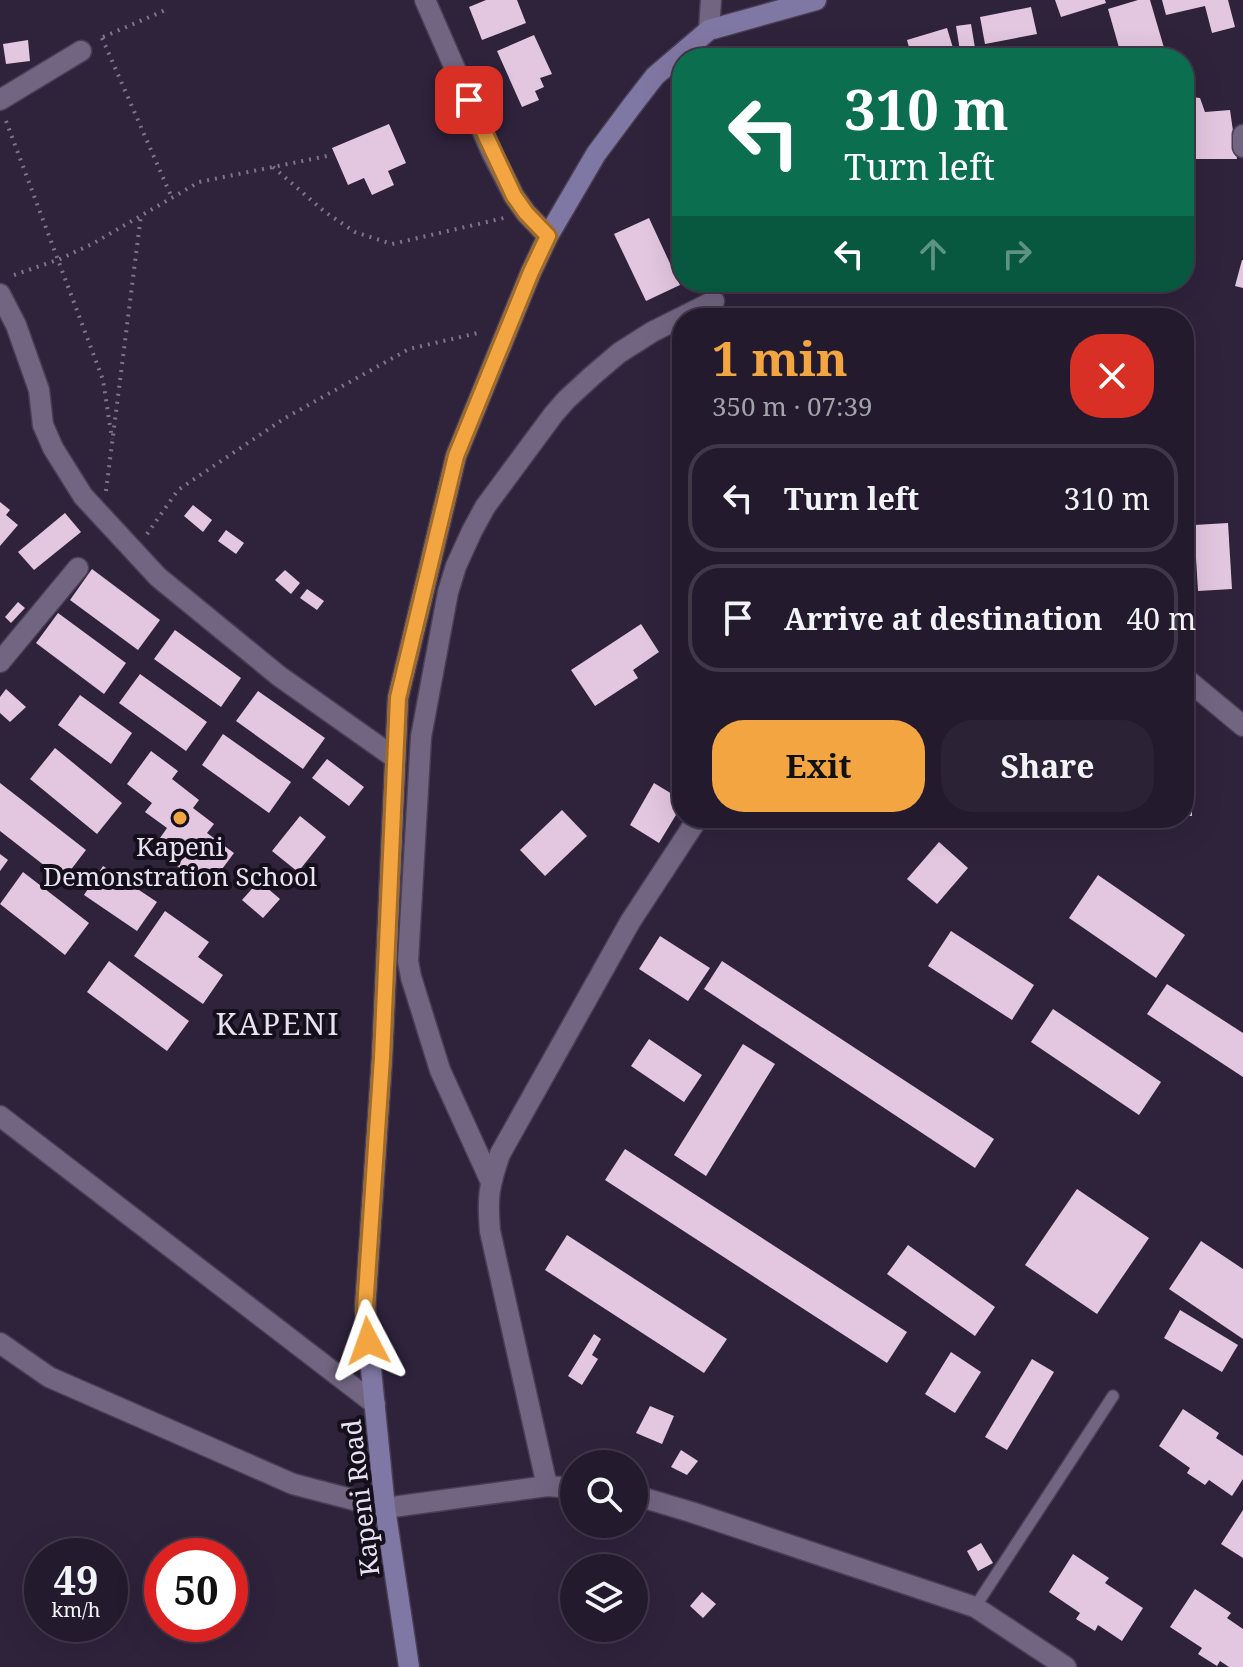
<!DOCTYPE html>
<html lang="en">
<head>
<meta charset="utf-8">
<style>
	body { margin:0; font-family:"Noto Serif",serif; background:#2b2335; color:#f1f3f6; height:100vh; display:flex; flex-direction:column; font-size:30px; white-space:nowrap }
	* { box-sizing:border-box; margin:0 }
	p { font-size:26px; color:#a3a1aa }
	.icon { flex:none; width:44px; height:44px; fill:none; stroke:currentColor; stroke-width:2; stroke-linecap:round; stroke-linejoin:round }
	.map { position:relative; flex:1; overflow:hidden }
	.drawer { position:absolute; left:672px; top:308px; width:522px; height:520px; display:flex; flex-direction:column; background:#231a2d; border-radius:32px; box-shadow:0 8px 32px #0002,0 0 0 2px #403849 }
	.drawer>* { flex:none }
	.banner { position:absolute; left:672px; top:48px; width:522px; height:244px; border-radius:32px; box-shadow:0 8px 32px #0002,0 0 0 2px #403849; background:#0b6e4f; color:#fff; overflow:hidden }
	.controls { position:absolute; left:560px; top:1450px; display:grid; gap:16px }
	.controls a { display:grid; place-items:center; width:88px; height:88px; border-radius:50%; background:#231a2d; box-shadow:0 8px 32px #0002,0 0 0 2px #403849; font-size:40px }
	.speed { position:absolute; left:24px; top:1538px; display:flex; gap:16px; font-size:40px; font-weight:700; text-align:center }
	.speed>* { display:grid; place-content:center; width:104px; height:104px; border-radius:50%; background:#231a2d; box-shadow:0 8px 32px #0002,0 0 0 2px #403849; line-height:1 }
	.speed small { font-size:20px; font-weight:400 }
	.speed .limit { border:12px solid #d22; background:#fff; color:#111 }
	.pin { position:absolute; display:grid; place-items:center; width:68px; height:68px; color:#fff; margin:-34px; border-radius:16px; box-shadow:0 4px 12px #0006 }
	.me { position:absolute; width:88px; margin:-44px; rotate:356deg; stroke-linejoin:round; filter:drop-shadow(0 0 6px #0008) }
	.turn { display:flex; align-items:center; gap:28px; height:168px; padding:0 40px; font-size:36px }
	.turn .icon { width:104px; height:104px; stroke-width:2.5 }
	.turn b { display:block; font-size:56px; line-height:68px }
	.lanes { display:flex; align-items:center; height:76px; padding:0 40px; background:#0003; justify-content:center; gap:40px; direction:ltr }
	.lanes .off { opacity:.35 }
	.round { display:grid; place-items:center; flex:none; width:84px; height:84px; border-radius:32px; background:#2b2335 }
	.headline { display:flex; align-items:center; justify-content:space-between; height:136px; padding:0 40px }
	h1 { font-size:48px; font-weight:700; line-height:60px; color:#f3a542 }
	.action { display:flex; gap:16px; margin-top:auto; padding:16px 40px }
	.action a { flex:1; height:92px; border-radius:32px; background:#f3a542; color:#111; font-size:32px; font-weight:700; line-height:92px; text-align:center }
	.action a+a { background:#2b2335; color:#f1f3f6 }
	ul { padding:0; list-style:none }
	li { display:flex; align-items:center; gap:24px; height:108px; margin:0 16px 12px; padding:0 24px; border:4px solid #403849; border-radius:32px }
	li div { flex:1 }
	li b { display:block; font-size:30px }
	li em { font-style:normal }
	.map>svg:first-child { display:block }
</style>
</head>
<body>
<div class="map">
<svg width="1243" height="1667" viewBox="0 0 1243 1667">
	<rect width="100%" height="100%" fill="#2f233c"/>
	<g fill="#e3c6df">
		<path d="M486,0H517L526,23L482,40L469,7Z"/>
		<path d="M1055,0H1105L1106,3L1061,17Z"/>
		<path d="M1138,0H1150L1167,58H1122L1108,9Z"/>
		<path d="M1162,0H1228L1235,27L1212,33L1205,6L1166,15Z"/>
		<path d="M1031,7L1037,34L985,44L980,17Z"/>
		<path d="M971,24L976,54L961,57L956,26Z"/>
		<path d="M947,28L956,58H912L907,40Z"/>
		<path d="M534,35L552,74L540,78L544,87L535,91L539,100L522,107L497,51Z"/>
		<path d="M28,40L30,61L6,64L3,44Z"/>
		<path d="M1184,96L1200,98L1205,112L1230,110L1237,159H1185Z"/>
		<path d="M389,124L406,163L388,171L394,185L372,195L364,178L348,185L332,148Z"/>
		<path d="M649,218L680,285L646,301L614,234Z"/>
		<path d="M1242,260H1243V288L1235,286Z"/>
		<path d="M0,502L10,510L6,515L18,525L0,546Z"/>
		<path d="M193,505L212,520L203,532L184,516Z"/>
		<path d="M65,513L81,532L34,570L18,552Z"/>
		<path d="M1228,523L1232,589L1198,591L1194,525Z"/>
		<path d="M226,530L244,543L236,554L218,541Z"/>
		<path d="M92,569L160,620L138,650L70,600Z"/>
		<path d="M285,570L300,583L291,594L275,580Z"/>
		<path d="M307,589L324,601L317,610L300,598Z"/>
		<path d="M18,602L25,608L11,623L5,617Z"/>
		<path d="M58,613L126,663L104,694L36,643Z"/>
		<path d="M641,624L659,652L633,670L638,678L595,706L571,670Z"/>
		<path d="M175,630L241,678L221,707L154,659Z"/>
		<path d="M140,674L207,722L186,751L119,703Z"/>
		<path d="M6,689L26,707L10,722L0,713V697Z"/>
		<path d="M258,691L325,738L303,769L236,721Z"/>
		<path d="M80,695L132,733L111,764L58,725Z"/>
		<path d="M223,734L291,782L269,813L202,765Z"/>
		<path d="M55,748L122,803L97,834L30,779Z"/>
		<path d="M151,751L178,771L172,779L199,800L193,808L214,824L207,833L234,853L208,888L177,866L185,856L160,838L167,828L145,812L152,803L127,784Z"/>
		<rect x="1184" y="751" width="8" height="65"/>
		<path d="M327,759L364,787L349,806L312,778Z"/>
		<path d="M0,783L86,850L63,880L0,831Z"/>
		<path d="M654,783L682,800V805L659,843L630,825Z"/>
		<path d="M562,810L587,836L545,876L520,850Z"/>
		<path d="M300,816L326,837L298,872L272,851Z"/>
		<rect x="1039" y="818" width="56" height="9"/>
		<path d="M939,842L968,868L937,904L907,879Z"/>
		<path d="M0,854L8,860L0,871Z"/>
		<path d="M103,866L157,902L137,931L84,895Z"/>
		<path d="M23,872L89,923L65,955L0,904Z"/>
		<path d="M1098,875L1185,935L1156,978L1069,918Z"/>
		<path d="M259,881L280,899L263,918L242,900Z"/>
		<path d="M165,911L209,942L198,957L223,975L203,1004L134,956Z"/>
		<path d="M951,931L1034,985L1012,1020L928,966Z"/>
		<path d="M660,936L710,968L688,1001L639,969Z"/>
		<path d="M109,961L189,1021L167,1051L87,992Z"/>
		<path d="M722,961L994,1139L975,1168L704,989Z"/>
		<path d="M1167,984L1243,1033V1077L1147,1014Z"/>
		<path d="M1053,1009L1161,1082L1139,1115L1031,1042Z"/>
		<path d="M649,1039L702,1075L684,1102L631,1066Z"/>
		<path d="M743,1044L775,1064L706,1176L674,1155Z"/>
		<path d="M625,1149L907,1332L887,1363L605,1180Z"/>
		<path d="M1077,1189L1149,1238L1097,1314L1025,1265Z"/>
		<path d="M567,1235L727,1339L704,1373L545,1270Z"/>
		<path d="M1201,1241L1243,1269V1339L1169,1289Z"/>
		<path d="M908,1245L995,1307L975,1336L887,1274Z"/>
		<path d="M1180,1310L1238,1345L1222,1372L1164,1338Z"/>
		<path d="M594,1334L601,1339L592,1355L598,1359L582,1385L568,1376Z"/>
		<path d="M951,1352L981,1372L955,1413L925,1394Z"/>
		<path d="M1032,1359L1054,1372L1007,1450L985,1437Z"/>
		<path d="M650,1406L674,1416L662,1444L636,1433Z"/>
		<path d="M1183,1409L1219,1433L1216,1438L1243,1456V1479L1232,1496L1209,1480L1205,1485L1187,1473L1190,1468L1159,1446Z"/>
		<path d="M681,1450L698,1461L687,1475L671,1467Z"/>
		<path d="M1243,1510V1558L1221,1544Z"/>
		<path d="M981,1543L993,1563L978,1571L967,1551Z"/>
		<path d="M1073,1554L1109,1578L1105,1583L1143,1608L1122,1641L1098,1625L1095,1631L1076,1619L1080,1613L1049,1592Z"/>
		<path d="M1195,1589L1231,1613L1227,1618L1243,1629V1667H1229L1220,1661L1217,1666L1198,1654L1202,1648L1170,1627Z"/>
		<path d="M702,1592L716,1604L703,1618L690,1606Z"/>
	</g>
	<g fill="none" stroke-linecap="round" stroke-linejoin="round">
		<defs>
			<path id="service" d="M975,1607L1113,1396"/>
			<g id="minor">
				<path d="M425,0L492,153L514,196L526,213L548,236"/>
				<path d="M709,30L711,0"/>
				<path d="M0,100L81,51"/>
				<path d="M1243,135V147"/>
				<path d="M0,294L16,325L39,390L43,425L53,448L83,496L158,577L279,676L395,758"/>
				<path d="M0,662L78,568"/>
				<path d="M1184,677L1243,726"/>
				<path d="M0,1116L375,1404"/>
				<path d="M491,1182L440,1070L411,977L408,961L421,737L448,592L456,566L472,531L485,507L553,415L566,400L592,376L619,353L652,332L714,301"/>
				<path d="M0,1343L49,1377L293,1484L385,1508L547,1486L574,1488"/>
				<path d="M547,1486L490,1231C487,1197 489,1186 500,1154L630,922L698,818"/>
				<path d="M634,1495L691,1512L975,1607L1066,1667"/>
			</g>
			<path id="secondary" d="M409,1667L385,1508L365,1309L382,1058L398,698L456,456L531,272L548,236L596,154L631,107L655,76L709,30L816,0"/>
		</defs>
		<use href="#service" stroke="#493f55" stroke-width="14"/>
		<use href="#minor" stroke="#493f55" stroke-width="23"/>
		<use href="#secondary" stroke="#493f55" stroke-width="23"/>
		<g stroke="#7e7389" stroke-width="4" stroke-dasharray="2 6" stroke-linecap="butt">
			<path d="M103,37L168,9"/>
			<path d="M102,38L172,198"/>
			<path d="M6,121L103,380L112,439"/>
			<path d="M273,167L325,212L355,232L392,244L504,218"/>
			<path d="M14,275L60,259L94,243L199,182L332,155"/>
			<path d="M106,491L141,215"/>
			<path d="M147,534L178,490L285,418L409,349L482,332"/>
		</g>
		<use href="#service" stroke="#726582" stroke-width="11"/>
		<use href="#minor" stroke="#726582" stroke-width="20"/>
		<use href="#secondary" stroke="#8078a4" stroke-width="20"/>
	</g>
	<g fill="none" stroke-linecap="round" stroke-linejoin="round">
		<defs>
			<path id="route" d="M368,1341L365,1309L382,1058L398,698L456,456L531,272L548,236L526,213L514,196L469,100"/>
		</defs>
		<use href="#route" stroke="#9e6b2b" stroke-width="20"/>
		<use href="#route" stroke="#f3a542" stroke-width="14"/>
	</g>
	<circle fill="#f3a542" stroke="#150f1b" stroke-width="3" cx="180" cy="818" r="8"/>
	<g text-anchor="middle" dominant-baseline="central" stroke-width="8" stroke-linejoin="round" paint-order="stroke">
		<g font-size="26" fill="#e9e1f2" stroke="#150f1b">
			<text x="180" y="846">Kapeni<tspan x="180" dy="30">Demonstration School</tspan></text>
		</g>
		<g font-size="26" fill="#e9e1f2" stroke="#150f1b">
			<text transform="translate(360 1498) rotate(-97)">Kapeni Road</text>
		</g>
		<g font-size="30" letter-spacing="2" fill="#e9e1f2" stroke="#150f1b">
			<text x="278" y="1023">KAPENI</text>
		</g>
	</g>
</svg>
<div class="controls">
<a><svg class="icon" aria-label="search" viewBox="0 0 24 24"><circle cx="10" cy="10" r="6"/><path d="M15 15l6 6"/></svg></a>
<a><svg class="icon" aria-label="layers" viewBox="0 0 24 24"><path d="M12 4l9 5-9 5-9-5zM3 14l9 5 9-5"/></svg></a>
</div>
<div class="speed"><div>49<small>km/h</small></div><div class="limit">50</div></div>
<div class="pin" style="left:469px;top:100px;background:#d93025"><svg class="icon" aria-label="arrive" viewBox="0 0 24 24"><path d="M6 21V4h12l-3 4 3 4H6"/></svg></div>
<svg class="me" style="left:368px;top:1341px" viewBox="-20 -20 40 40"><path d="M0-17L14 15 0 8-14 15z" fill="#f3a542" stroke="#fff" stroke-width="4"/></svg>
<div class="banner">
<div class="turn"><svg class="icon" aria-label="left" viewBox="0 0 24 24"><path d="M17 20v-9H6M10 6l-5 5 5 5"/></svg><div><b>310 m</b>Turn left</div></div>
<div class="lanes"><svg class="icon" aria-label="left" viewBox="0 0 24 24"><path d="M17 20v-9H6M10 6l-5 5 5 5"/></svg><svg class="icon off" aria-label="ahead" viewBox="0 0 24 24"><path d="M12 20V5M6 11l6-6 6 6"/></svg><svg class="icon off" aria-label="right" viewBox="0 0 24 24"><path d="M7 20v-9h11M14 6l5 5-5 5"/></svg></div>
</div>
<section class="drawer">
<div class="headline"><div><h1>1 min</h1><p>350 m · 07:39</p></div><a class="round" style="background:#d93025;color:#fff"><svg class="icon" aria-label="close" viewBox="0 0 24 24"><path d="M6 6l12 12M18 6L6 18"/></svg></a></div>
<ul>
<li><svg class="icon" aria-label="left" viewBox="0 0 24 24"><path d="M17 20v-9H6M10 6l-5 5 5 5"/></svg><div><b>Turn left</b></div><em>310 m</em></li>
<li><svg class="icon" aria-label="arrive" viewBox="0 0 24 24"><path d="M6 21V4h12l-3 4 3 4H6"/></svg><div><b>Arrive at destination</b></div><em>40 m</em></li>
</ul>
<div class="action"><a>Exit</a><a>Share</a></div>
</section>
</div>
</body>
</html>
